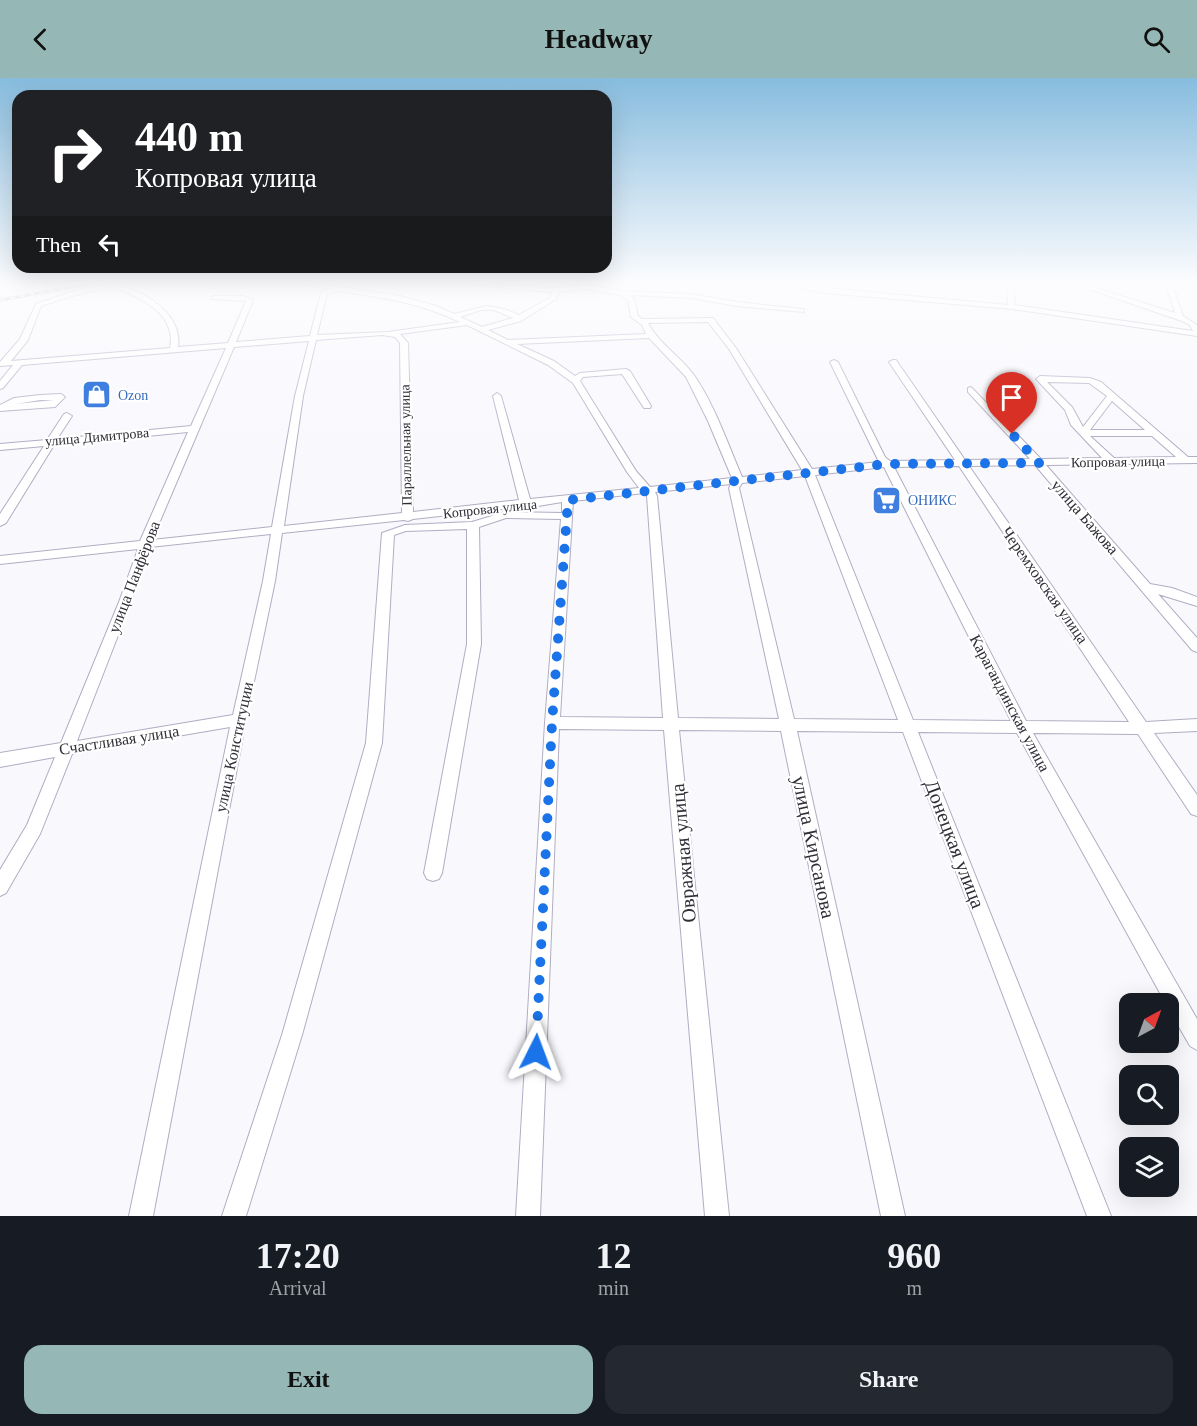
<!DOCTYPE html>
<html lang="en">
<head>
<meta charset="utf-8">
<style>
	body { margin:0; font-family:Georgia,serif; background:#242831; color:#f1f3f6; height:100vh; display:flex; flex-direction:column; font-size:22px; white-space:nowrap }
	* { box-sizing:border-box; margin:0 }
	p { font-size:20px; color:#9ea1a6 }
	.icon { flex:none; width:33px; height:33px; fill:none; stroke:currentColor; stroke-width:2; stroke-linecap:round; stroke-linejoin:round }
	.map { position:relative; height:1138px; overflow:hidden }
	.details { display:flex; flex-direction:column; background:#171b24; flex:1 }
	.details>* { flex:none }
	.hud { position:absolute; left:12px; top:12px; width:600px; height:183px; border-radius:18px; box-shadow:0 6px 24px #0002; background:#202124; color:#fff; overflow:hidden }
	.needle { width:39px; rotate:41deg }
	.controls { position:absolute; left:1119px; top:915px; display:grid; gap:12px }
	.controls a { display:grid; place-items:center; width:60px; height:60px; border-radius:12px; background:#171b24; box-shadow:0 6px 24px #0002; font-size:30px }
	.pin { position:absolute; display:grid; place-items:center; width:51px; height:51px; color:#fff; margin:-62px -26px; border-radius:50% 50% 50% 0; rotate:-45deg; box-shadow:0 0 6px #0007 }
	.pin .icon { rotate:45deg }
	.me { position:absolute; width:66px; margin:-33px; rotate:3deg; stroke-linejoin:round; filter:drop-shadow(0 0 4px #0008) }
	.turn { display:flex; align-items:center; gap:21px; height:126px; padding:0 24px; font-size:27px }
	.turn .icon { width:78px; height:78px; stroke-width:2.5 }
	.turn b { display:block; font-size:42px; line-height:51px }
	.then { display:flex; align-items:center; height:57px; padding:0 24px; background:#0003; gap:12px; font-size:22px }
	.eta { display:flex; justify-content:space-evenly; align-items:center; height:102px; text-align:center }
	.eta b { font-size:36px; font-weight:800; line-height:42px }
	.primary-button { display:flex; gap:12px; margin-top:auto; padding:12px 24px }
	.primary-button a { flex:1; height:69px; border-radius:18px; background:#95b7b5; color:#111; font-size:24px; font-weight:800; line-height:69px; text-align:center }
	.primary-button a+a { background:#242831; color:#f1f3f6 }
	header { display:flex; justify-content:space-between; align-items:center; height:78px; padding:0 24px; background:#95b7b5; color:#111; font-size:27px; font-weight:800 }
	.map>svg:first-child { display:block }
</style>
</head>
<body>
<header><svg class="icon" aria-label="back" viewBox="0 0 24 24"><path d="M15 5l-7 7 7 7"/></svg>Headway<svg class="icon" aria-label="search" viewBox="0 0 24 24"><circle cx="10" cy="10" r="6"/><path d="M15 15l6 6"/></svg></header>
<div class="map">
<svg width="1197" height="1138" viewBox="0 0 1197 1138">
	<rect width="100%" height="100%" fill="#f9f8fd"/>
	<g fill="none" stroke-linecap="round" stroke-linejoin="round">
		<defs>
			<g id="minor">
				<path d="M105,206C135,206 184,233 178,269L228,265L246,223L211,221L213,218H243L253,222L236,264L310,258L321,215L329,211L305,206H321L400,218L436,228L454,236L487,228L504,231L519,237L551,219L552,214L469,206L556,210L587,207L623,213L691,216L737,224L802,231L804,232V234L737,228L691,220L630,217L634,221L638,238L642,241L713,240L736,270L812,391L879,384L830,284L834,282L838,284L885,379L890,383L955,382L889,284L893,282H896L965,382L1030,381L968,314V310L971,309L1041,381L1102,380L1071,347L1065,332L1036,301L1040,298L1090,300L1101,304L1188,379H1197V385L1046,387L1150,506L1172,510L1197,519V528L1158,516L1197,560V574L1192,572L1035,387L969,388L1146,644L1197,641V653L1154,655L1197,717V738L1191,736L1138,656L1033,655L1197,941V972L1190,968L1168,930V926H1166L1017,655L918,654L1111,1138H1087L903,654L797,653L905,1138H881L781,653L679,652L729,1138H705L664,652L559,651L540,1138H516L545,645L561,441L506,440L479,449L481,566L442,795L439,801L433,803L427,801L424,795L467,566V451L406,453L394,457L382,665L302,957L246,1138H222L282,957L366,665L382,455L405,447L472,444L505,434L562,435V424L526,430L522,429L413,441L408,443L404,442L282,455L275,503L246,642L153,1138H129L230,649L72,676L40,756L6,815L0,818V792L27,747L55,679L0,689V675L61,665L119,524L138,471L0,486V478L140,463L188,354L54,367L6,445L0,448V436L44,368L0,372V366L47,362L64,336L67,335L72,338L57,361L191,348L226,270L22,287L3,310L0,311V303L13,287L0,288V284L20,261L36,226L68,215ZM112,208C139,219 177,235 170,270L11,283L28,262L41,228L72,218ZM587,211L621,217L628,222L631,239L642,247L646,256L508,262L488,252L521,243L556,221L559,214ZM339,213C384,220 418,224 460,244L388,254L317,257L327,216ZM481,232H494L513,240L482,249L460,239ZM708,244L729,271L802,392L742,399C728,366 714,326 694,297C680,278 659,266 648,245ZM467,247L548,287L573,305L627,394L639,410L530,421L501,318L497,315L493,318L519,422L413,434L408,265L400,256ZM382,257L395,259L400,265L402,435L284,448L303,318L316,262ZM649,260L686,299L708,343L732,400L650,409L636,393L580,303L583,299L622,296L644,330H650L651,328L630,293L626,291L580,295L575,298L554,283L517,266ZM309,263L295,318L272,449L152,462L234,269ZM1047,304L1089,305L1107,318L1083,349L1072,329ZM1112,323L1145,352H1090ZM1090,358H1152L1176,379L1114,380ZM959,388L1129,644L1026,643L894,389ZM884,389L1011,643L913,642L815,397ZM805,398L898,642L794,641L739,410L742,405ZM731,406L729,410L779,641L678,640L657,418L655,414ZM644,415L647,418L663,640L560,639L573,423ZM271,456L263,503L233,637L77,663L131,524L150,469Z"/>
				<path d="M782,206L1008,227L1007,206H1013L1015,227L1193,253L1190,247L1182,243L1074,206H1084L1175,235L1166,206H1172L1183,238L1197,247V258L1012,231L825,215Z"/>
				<path d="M40,317L61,316L65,319L55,329L0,333V327L14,320ZM40,322H54L16,326Z"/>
			</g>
		</defs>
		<use href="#minor" stroke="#b1adc3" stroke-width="2"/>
		<use href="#minor" fill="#fff" fill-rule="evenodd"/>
		<defs>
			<path id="rail" d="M0,222L89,206"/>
		</defs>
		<use href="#rail" stroke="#918f96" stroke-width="3"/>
		<use href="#rail" stroke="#fff" stroke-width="1.5" stroke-dasharray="5" stroke-linecap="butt"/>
	</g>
	<linearGradient id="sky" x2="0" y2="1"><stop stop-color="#87bcde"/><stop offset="0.56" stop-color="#fcfcfe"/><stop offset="1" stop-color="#fcfcfe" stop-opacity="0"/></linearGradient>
	<rect width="1197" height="365" fill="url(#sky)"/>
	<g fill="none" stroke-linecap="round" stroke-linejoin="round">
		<path stroke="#1a73e8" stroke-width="10" stroke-dasharray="0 18" d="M536,974L552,645L568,422L887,386L1039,385L1012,356"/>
	</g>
	<defs>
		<symbol id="shop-square" viewBox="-11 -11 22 22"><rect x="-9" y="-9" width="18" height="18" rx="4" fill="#3f7fe0" stroke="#fff"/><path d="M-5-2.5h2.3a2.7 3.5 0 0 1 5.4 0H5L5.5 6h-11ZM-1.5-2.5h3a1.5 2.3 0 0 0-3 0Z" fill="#fff"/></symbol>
		<symbol id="supermarket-square" viewBox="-11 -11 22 22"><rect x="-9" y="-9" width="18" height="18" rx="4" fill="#3f7fe0" stroke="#fff"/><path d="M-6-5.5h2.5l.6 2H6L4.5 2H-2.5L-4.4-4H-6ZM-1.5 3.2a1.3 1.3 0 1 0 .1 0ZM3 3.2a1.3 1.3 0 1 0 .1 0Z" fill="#fff"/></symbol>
	</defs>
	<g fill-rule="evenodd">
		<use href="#shop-square" x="80" y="300" width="33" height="33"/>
		<use href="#supermarket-square" x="870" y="406" width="33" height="33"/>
	</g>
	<g text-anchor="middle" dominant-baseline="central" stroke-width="4.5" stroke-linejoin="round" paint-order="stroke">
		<g font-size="14" fill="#366cbe" stroke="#fff" text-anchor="start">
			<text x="118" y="317">Ozon</text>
			<text x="908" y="422">ОНИКС</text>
		</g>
		<g font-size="14" fill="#302e37" stroke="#fff">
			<text transform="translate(97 359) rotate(-5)">улица Димитрова</text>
			<text transform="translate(406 367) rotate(-91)">Параллельная улица</text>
			<text transform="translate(1118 384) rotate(-1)">Копровая улица</text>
			<text transform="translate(490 431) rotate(-6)">Копровая улица</text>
		</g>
		<g font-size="16" fill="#302e37" stroke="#fff">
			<text transform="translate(1085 439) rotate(49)">улица Бажова</text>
			<text transform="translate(134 499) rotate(-69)">улица Панфёрова</text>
			<text transform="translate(1045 507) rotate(55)">Черемховская улица</text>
			<text transform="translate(1010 625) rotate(62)">Карагандинская улица</text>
			<text transform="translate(119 662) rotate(-9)">Счастливая улица</text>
			<text transform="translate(234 669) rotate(-78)">улица Конституции</text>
		</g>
		<g font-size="20" fill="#302e37" stroke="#fff">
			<text transform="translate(955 766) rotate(69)">Донецкая улица</text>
			<text transform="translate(814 769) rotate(78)">улица Кирсанова</text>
			<text transform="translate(683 775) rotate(-95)">Овражная улица</text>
		</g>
	</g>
</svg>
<div class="controls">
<a><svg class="needle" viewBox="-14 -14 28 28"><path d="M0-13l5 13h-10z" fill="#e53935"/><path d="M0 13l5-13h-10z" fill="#9ea1a6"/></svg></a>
<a><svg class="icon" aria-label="search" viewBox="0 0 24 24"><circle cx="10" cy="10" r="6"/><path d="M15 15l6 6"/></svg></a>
<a><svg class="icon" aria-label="layers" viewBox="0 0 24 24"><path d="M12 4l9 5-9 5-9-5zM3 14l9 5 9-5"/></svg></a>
</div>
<div class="pin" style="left:1012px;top:356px;background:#d93025"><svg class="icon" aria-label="arrive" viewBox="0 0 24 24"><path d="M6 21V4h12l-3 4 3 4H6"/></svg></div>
<svg class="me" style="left:536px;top:974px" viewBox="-20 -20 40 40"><path d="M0-17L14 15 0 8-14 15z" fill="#1a73e8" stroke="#fff" stroke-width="4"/></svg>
<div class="hud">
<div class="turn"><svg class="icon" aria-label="right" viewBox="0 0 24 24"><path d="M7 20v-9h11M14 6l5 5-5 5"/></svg><div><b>440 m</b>Копровая улица</div></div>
<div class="then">Then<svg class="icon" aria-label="left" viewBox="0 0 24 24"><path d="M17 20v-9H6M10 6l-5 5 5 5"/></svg></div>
</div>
</div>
<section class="details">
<div class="eta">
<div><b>17:20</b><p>Arrival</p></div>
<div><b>12</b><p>min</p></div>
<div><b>960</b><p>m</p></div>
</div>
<div class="primary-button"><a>Exit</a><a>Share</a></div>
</section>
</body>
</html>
